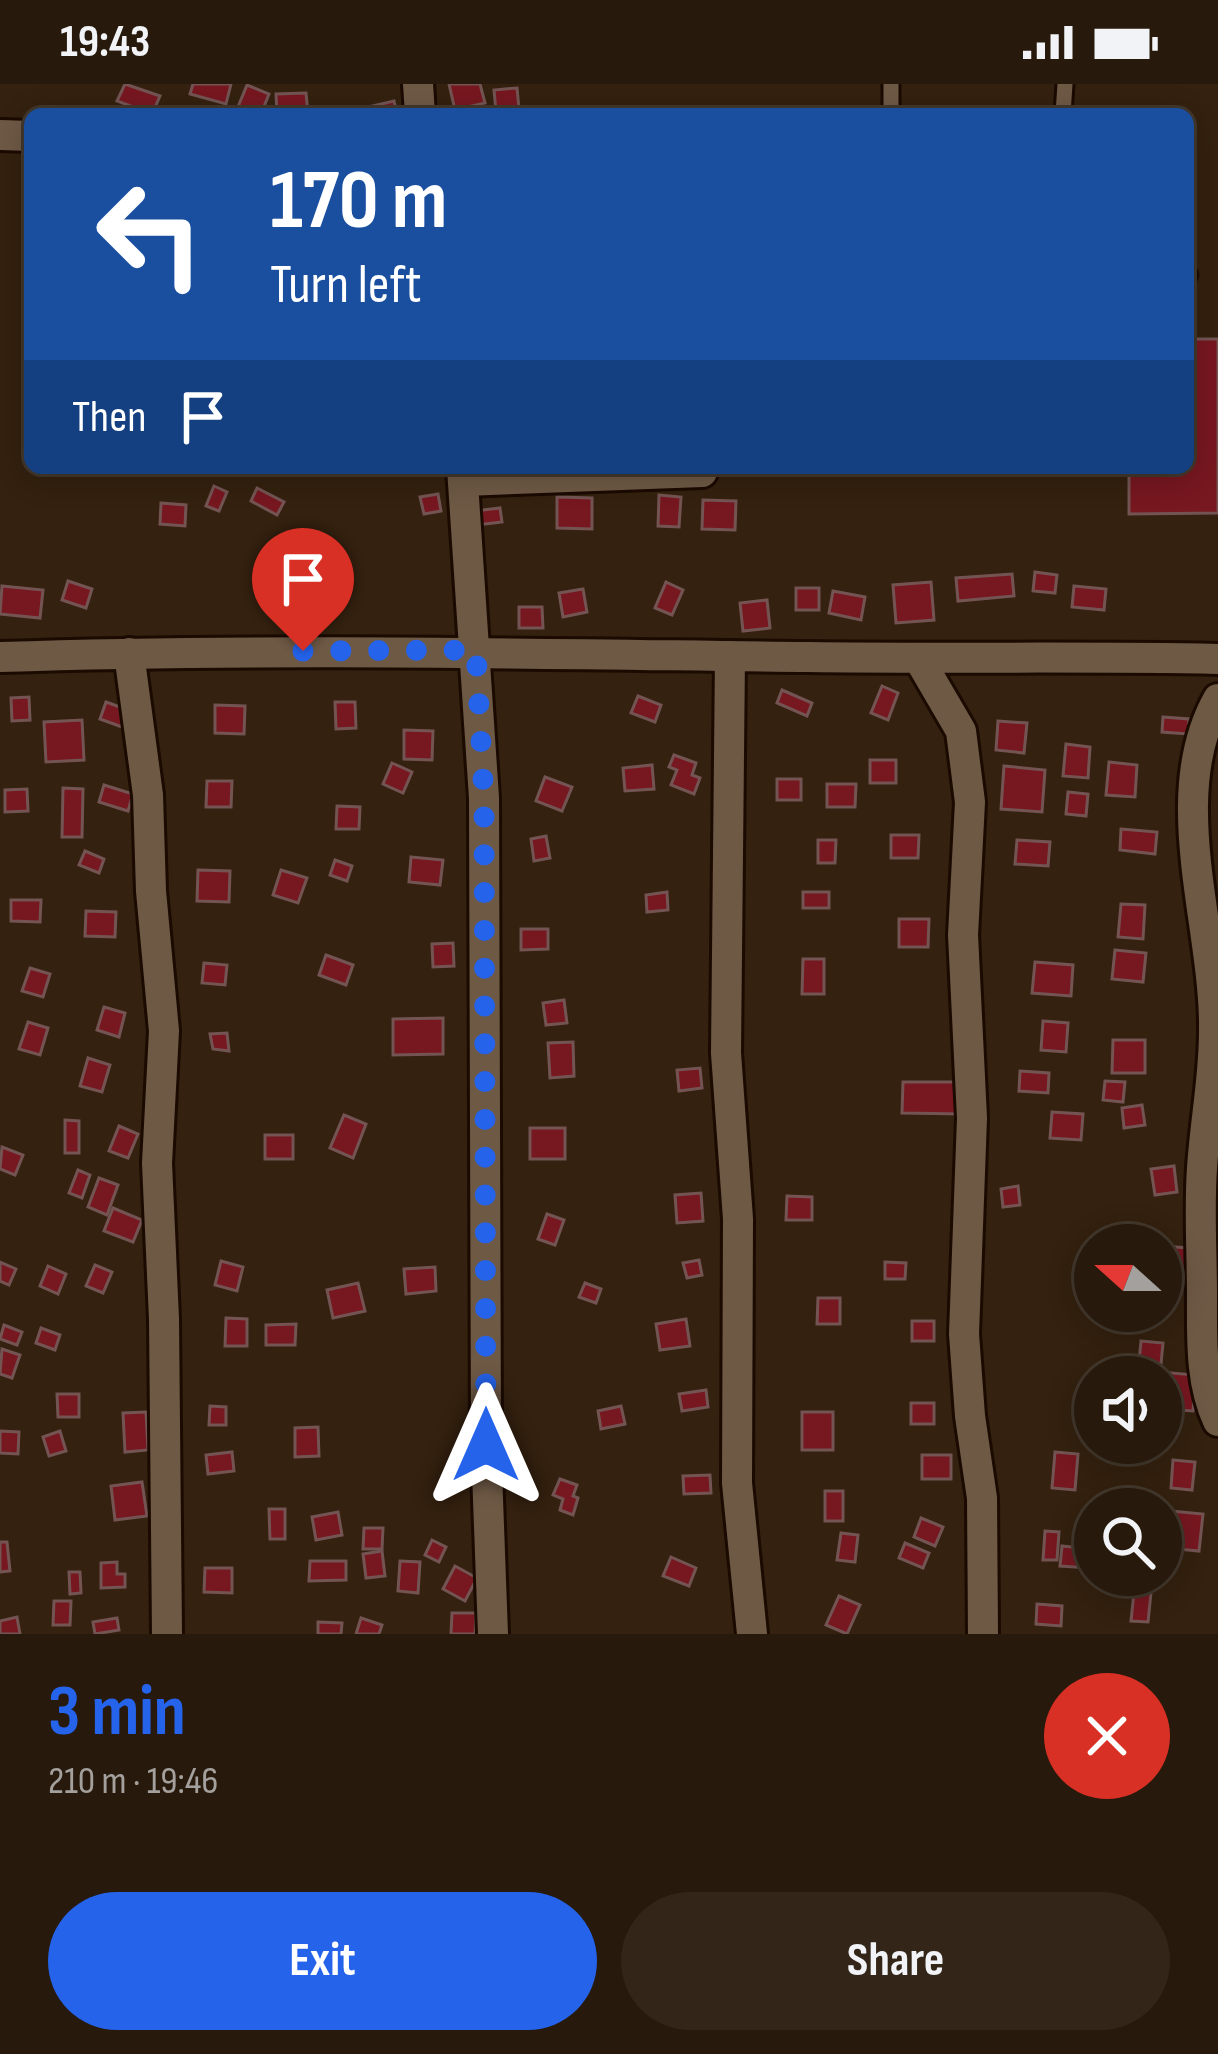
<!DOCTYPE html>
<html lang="en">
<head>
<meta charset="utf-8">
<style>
	body { margin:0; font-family:"Sofia Sans Condensed",sans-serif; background:#332619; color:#f1f3f6; height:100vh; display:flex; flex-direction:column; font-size:45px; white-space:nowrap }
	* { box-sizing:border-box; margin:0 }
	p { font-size:39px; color:#a4a09d }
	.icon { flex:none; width:66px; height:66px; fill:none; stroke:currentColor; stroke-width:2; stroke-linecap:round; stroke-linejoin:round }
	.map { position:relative; height:1550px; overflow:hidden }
	.panel { display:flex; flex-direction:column; background:#27190b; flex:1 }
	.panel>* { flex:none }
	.guide { position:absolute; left:24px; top:24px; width:1170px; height:366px; border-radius:18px; box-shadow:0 6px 30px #0003,0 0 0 3px #43382c; background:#1a4fa0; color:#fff; overflow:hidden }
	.needle { width:78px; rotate:291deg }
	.buttons { position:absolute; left:1074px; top:1140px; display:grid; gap:24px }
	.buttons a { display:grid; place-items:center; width:108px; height:108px; border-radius:50%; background:#27190b; box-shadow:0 6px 30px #0003,0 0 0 3px #43382c; font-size:60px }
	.pin { position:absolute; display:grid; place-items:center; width:102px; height:102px; color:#fff; margin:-123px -51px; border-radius:50% 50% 50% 0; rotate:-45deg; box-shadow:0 0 12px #0007 }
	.pin .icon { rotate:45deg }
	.me { position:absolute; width:132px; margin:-66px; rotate:0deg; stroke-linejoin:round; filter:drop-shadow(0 0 9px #0008) }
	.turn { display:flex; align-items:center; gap:42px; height:252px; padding:0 48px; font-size:54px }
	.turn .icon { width:156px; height:156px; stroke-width:2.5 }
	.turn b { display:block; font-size:84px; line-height:102px }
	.then { display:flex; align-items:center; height:114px; padding:0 48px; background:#0003; gap:24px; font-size:45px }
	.round { display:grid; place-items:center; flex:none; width:126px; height:126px; border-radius:63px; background:#332619 }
	.overview { display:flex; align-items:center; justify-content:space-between; height:204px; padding:0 48px }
	h1 { font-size:72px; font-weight:700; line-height:90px; color:#2563eb }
	.primary-button { display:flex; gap:24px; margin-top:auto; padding:24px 48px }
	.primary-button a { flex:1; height:138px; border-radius:72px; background:#2563eb; color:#fff; font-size:48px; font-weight:700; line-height:138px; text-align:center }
	.primary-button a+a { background:#332619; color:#f1f3f6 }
	.status { display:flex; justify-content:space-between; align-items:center; height:84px; padding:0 60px; background:#27190b; direction:ltr }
	.status svg { height:33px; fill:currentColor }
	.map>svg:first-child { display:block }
</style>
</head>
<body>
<div class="status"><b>19:43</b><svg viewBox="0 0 49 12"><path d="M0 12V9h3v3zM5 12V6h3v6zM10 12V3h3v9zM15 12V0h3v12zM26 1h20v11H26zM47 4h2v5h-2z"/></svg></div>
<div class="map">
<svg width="1218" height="1550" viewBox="0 0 1218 1550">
	<rect width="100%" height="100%" fill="#34210f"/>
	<g fill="#771720" stroke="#735453" stroke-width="3">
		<path d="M125,0L160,12L152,30L117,17Z"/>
		<path d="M193,0H231L226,20L190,10Z"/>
		<path d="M449,0H480L485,19L455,26Z"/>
		<path d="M247,1L269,10L261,30H235Z"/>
		<path d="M517,4L519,25L496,28L494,6Z"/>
		<path d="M306,9L308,30H277L276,10Z"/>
		<path d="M394,17L397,30H374L372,22Z"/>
		<path d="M1188,255H1218V429L1129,430V384H1188Z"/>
		<path d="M214,402L227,408L219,427L206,422Z"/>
		<path d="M257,404L284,418L277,431L251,417Z"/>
		<path d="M438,410L441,427L424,430L420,413Z"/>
		<path d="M659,411L681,413L679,443L658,442Z"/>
		<path d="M557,413L592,414V445L557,444Z"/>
		<path d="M703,416L736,417L735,446L702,445Z"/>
		<path d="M161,419L186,421L185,442L160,440Z"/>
		<path d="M500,424L502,438L476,441L474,427Z"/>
		<path d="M1035,488L1057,491L1055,509L1033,507Z"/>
		<path d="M1012,490L1014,512L958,517L956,494Z"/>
		<path d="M68,497L92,505L86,524L62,516Z"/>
		<path d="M666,498L683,506L672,531L655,524Z"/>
		<path d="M931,498L934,536L896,539L893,501Z"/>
		<path d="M2,502L43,506L40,534L0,530Z"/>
		<path d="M1074,502L1106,505L1104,526L1072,523Z"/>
		<rect x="796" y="504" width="23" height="22"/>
		<path d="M583,505L587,528L563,533L559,509Z"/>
		<path d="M833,507L865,513L861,536L829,529Z"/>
		<path d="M767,516L770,544L743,547L740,519Z"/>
		<path d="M519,523H542L543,544H519Z"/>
		<path d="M882,602L898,609L888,636L871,629Z"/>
		<path d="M782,606L812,619L807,632L777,619Z"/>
		<path d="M638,612L661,621L655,638L631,629Z"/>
		<path d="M29,613L30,636L12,637L11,614Z"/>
		<path d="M106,618L131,627L125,644L100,635Z"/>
		<path d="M335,618H355L356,644L336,645Z"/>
		<path d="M215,621L245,622L244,650L215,649Z"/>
		<path d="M1163,633L1189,635L1188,650L1162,648Z"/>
		<path d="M82,636L84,676L46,678L44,638Z"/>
		<path d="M998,637L1027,639L1024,669L996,666Z"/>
		<path d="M404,646L433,647L432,676L404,675Z"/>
		<path d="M1066,660L1090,663L1088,694L1063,692Z"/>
		<path d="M674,671L696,679L692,691L700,694L694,710L671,701L677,686L669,683Z"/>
		<rect x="870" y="676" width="26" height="23"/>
		<path d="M1109,678L1137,681L1135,713L1106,711Z"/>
		<path d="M392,679L412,688L403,709L383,700Z"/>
		<path d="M652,681L654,705L625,707L623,684Z"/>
		<path d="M1004,682L1045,686L1042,728L1001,725Z"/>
		<path d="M545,693L572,703L562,727L536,717Z"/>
		<rect x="777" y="695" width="24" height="21"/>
		<path d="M207,697H232L231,723H206Z"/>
		<path d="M827,700H856L855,723H827Z"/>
		<path d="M104,701L133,710L128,727L99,718Z"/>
		<path d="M63,704L83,705L82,753H62Z"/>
		<path d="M27,705L28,727L5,728V706Z"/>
		<path d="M1068,708L1088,710L1086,732L1066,730Z"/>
		<path d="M337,722L360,723L359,745H336Z"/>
		<path d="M1121,745L1157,748L1155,770L1120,766Z"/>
		<path d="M891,751H919L918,774H891Z"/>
		<path d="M546,752L550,774L534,777L531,755Z"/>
		<path d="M818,756H836L835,779H818Z"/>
		<path d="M1017,756L1050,758L1048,782L1015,780Z"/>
		<path d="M85,767L104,775L99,789L79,781Z"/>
		<path d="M411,773L443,776L440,801L409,798Z"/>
		<path d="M335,776L352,782L347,797L330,791Z"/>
		<path d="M198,786L230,787L229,818L197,817Z"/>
		<path d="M281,786L307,794L298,819L273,811Z"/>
		<path d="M667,808L668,826L647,828L646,811Z"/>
		<rect x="803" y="808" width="26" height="16"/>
		<path d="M11,816H41L40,838L11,837Z"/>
		<path d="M1121,820L1145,821L1143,855L1118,853Z"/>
		<path d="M86,827L116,828L115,853L85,852Z"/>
		<path d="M899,835H929L928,863H899Z"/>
		<path d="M521,845H548V865L521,866Z"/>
		<path d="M453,859L454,882L433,883L432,860Z"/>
		<path d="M1115,866L1146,869L1143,898L1112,895Z"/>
		<path d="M326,871L353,881L346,901L319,891Z"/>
		<path d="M803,875H824V910H802Z"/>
		<path d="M1035,878L1073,881L1071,912L1032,909Z"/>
		<path d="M204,879L227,881L225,901L202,899Z"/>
		<path d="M30,884L50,890L43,913L22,907Z"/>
		<path d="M564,916L567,939L546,941L543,919Z"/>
		<path d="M104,923L125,929L119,953L97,946Z"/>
		<path d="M443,934V970L393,971V935Z"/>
		<path d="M1043,937L1068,939L1066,968L1041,966Z"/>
		<path d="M28,938L48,944L40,971L19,965Z"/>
		<path d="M227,949L229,967L213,965L210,950Z"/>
		<path d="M1113,956H1145V989H1112Z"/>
		<path d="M573,958L574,992L550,994L548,959Z"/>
		<path d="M88,974L110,981L102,1008L80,1002Z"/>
		<path d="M700,984L702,1004L679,1007L677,986Z"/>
		<path d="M1020,987L1049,989L1048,1009L1019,1007Z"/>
		<path d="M1105,997L1125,998L1123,1018L1103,1016Z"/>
		<path d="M903,998H964L963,1030L902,1029Z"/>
		<path d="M1142,1021L1145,1041L1124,1044L1122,1024Z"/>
		<path d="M1052,1028L1083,1030L1081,1056L1050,1054Z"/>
		<path d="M344,1031L366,1040L353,1074L330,1064Z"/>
		<path d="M65,1036L79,1037V1069H65Z"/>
		<path d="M119,1042L138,1050L128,1074L109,1067Z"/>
		<rect x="530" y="1044" width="35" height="31"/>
		<rect x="265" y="1051" width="28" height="24"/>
		<path d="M2,1063L23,1071L15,1091L0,1085Z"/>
		<path d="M1174,1082L1177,1108L1155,1111L1151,1085Z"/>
		<path d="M78,1086L90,1091L82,1114L69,1109Z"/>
		<path d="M99,1094L118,1101L107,1131L88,1123Z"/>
		<path d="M1018,1102L1020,1121L1003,1123L1001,1105Z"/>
		<path d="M701,1109L703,1137L677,1139L675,1111Z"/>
		<path d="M787,1112L812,1113V1136H786Z"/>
		<path d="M113,1124L142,1136L133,1158L104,1147Z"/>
		<path d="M547,1130L564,1136L555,1161L538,1155Z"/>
		<path d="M1161,1162L1189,1164L1186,1192L1161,1190Z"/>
		<path d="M699,1176L702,1191L687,1194L683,1179Z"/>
		<path d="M221,1177L243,1183L237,1207L215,1201Z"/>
		<path d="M0,1178L16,1185L9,1201L0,1197Z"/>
		<path d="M885,1178L906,1179L905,1195H885Z"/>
		<path d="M95,1181L112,1188L103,1209L86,1202Z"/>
		<path d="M48,1182L66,1190L58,1210L40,1202Z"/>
		<path d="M435,1183L436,1207L406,1210L404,1185Z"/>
		<path d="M358,1199L365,1227L333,1234L327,1206Z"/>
		<path d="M585,1199L601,1205L596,1219L579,1213Z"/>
		<path d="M818,1214H840V1240H817Z"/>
		<path d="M226,1234L247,1235V1262H225Z"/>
		<path d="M686,1235L690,1262L660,1266L656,1240Z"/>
		<rect x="912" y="1237" width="22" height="20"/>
		<path d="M296,1240L295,1261H266V1241Z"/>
		<path d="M4,1241L22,1248L17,1261L0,1255Z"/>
		<path d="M41,1244L60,1251L55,1266L36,1259Z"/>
		<path d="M1141,1257L1163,1259L1161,1280L1139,1278Z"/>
		<path d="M2,1265L20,1271L12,1294L0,1290Z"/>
		<path d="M1159,1288L1196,1291L1193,1327L1161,1325Z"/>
		<path d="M706,1306L708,1323L682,1327L679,1310Z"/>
		<path d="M57,1310H79V1333H58Z"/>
		<rect x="911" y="1319" width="23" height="21"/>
		<path d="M210,1322L226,1323V1341H209Z"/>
		<path d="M621,1322L625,1340L601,1345L598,1327Z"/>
		<path d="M146,1328L148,1366L125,1368L123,1329Z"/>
		<rect x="802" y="1328" width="31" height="38"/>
		<path d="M318,1343L319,1372L295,1373V1344Z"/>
		<path d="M0,1347L19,1348L18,1370L0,1369Z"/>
		<path d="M60,1347L66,1367L49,1372L43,1353Z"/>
		<path d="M232,1368L234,1387L208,1390L206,1371Z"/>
		<path d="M1055,1368L1078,1370L1075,1406L1052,1404Z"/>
		<rect x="922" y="1371" width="29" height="24"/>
		<path d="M1173,1376L1195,1378L1192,1406L1171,1404Z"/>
		<path d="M710,1391L711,1409L684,1410L683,1392Z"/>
		<path d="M560,1395L577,1401L573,1412L578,1414L573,1431L560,1426L563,1415L553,1411Z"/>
		<path d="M142,1398L147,1432L115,1436L111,1402Z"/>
		<rect x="825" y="1407" width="18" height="30"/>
		<path d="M269,1425H285V1455H270Z"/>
		<path d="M1171,1427L1203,1430L1199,1467L1167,1464Z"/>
		<path d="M338,1428L342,1451L316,1456L312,1433Z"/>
		<path d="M921,1434L943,1443L935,1462L914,1453Z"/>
		<path d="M364,1444H383L382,1465H363Z"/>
		<path d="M1045,1447L1059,1448L1057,1476H1043Z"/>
		<path d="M841,1449L858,1451L855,1478L837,1476Z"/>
		<path d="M432,1456L446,1463L439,1478L425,1471Z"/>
		<path d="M0,1458H7L10,1487L0,1488Z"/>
		<path d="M905,1459L929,1469L923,1484L899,1474Z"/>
		<path d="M1062,1462L1092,1465L1090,1484L1060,1482Z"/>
		<path d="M382,1467L385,1492L366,1494L363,1470Z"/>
		<path d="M671,1473L696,1484L689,1502L663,1492Z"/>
		<path d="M310,1477H346V1496L309,1497Z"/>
		<path d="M400,1477L420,1478L418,1509L398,1507Z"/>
		<path d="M117,1478V1490H125V1503L101,1504V1479Z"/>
		<path d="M455,1482L477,1494L465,1517L443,1505Z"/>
		<path d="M205,1484H232V1509L204,1508Z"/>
		<path d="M69,1488H80L81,1509L70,1510Z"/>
		<path d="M1134,1508L1151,1509L1148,1538L1131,1537Z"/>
		<path d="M839,1512L860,1521L847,1550L826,1541Z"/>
		<path d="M54,1517H71L70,1541H53Z"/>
		<path d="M1037,1520L1062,1522L1061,1542L1036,1540Z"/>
		<path d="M452,1529H476L475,1550H451Z"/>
		<path d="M17,1533L20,1550H0V1537Z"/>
		<path d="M117,1534L119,1546L95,1550L93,1538Z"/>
		<path d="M361,1534L382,1541L379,1550H356Z"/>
		<path d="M318,1538L342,1539L341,1550H318Z"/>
	</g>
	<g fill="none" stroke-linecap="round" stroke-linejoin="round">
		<defs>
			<g id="lane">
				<path d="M891,30V0"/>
				<path d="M1063,30L1065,0"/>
				<path d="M1188,191H1189"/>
			</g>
			<g id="street">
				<path d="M418,0L420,30"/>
				<path d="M0,51L30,52"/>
				<path d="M462,384L484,714L486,1361L493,1550"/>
				<path d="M463,397L702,388"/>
				<path d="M129,569L148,711L151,807L164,947L157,1079L164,1235L167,1550"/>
				<path d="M730,572L726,969L738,1135L737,1399L752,1550"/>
				<path d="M0,573C270,564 539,570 809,573C945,575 1082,572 1218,575"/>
				<path d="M919,575L961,647L970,718L963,851L972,1034L964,1250L970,1332L982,1414L983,1550"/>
				<path d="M1218,615C1163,713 1216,844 1214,948C1214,993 1205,1038 1202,1084C1199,1126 1202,1169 1202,1212C1202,1254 1200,1298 1218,1337"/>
			</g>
		</defs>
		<use href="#lane" stroke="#1b0a00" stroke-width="21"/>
		<use href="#street" stroke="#1b0a00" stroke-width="36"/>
		<use href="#lane" stroke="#6e5945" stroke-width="15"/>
		<use href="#street" stroke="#6e5945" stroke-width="30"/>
	</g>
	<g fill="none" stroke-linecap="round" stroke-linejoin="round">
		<path stroke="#2563eb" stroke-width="21" stroke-dasharray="0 37.8" d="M303,567L476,566L484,714L486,1361"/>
	</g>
</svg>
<div class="buttons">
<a><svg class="needle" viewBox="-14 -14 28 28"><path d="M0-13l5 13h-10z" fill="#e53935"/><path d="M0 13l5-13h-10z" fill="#a4a09d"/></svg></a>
<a><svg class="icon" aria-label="sound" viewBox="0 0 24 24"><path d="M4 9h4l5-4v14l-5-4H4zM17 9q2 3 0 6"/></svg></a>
<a><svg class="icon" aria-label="search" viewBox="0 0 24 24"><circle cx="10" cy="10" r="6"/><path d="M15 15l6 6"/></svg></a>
</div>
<div class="pin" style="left:303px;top:567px;background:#d93025"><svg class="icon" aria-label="arrive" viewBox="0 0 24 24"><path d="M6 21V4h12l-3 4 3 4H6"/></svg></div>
<svg class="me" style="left:486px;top:1361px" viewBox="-20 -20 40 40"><path d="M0-17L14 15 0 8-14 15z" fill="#2563eb" stroke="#fff" stroke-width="4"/></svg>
<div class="guide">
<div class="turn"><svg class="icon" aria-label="left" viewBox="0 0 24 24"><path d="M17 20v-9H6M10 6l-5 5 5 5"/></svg><div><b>170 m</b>Turn left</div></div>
<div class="then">Then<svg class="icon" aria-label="arrive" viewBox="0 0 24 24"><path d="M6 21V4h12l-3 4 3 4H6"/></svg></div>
</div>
</div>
<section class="panel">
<div class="overview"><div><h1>3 min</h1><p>210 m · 19:46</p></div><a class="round" style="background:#d93025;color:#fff"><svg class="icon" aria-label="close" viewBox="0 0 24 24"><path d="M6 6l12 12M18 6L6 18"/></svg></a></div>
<div class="primary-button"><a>Exit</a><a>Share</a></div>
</section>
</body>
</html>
